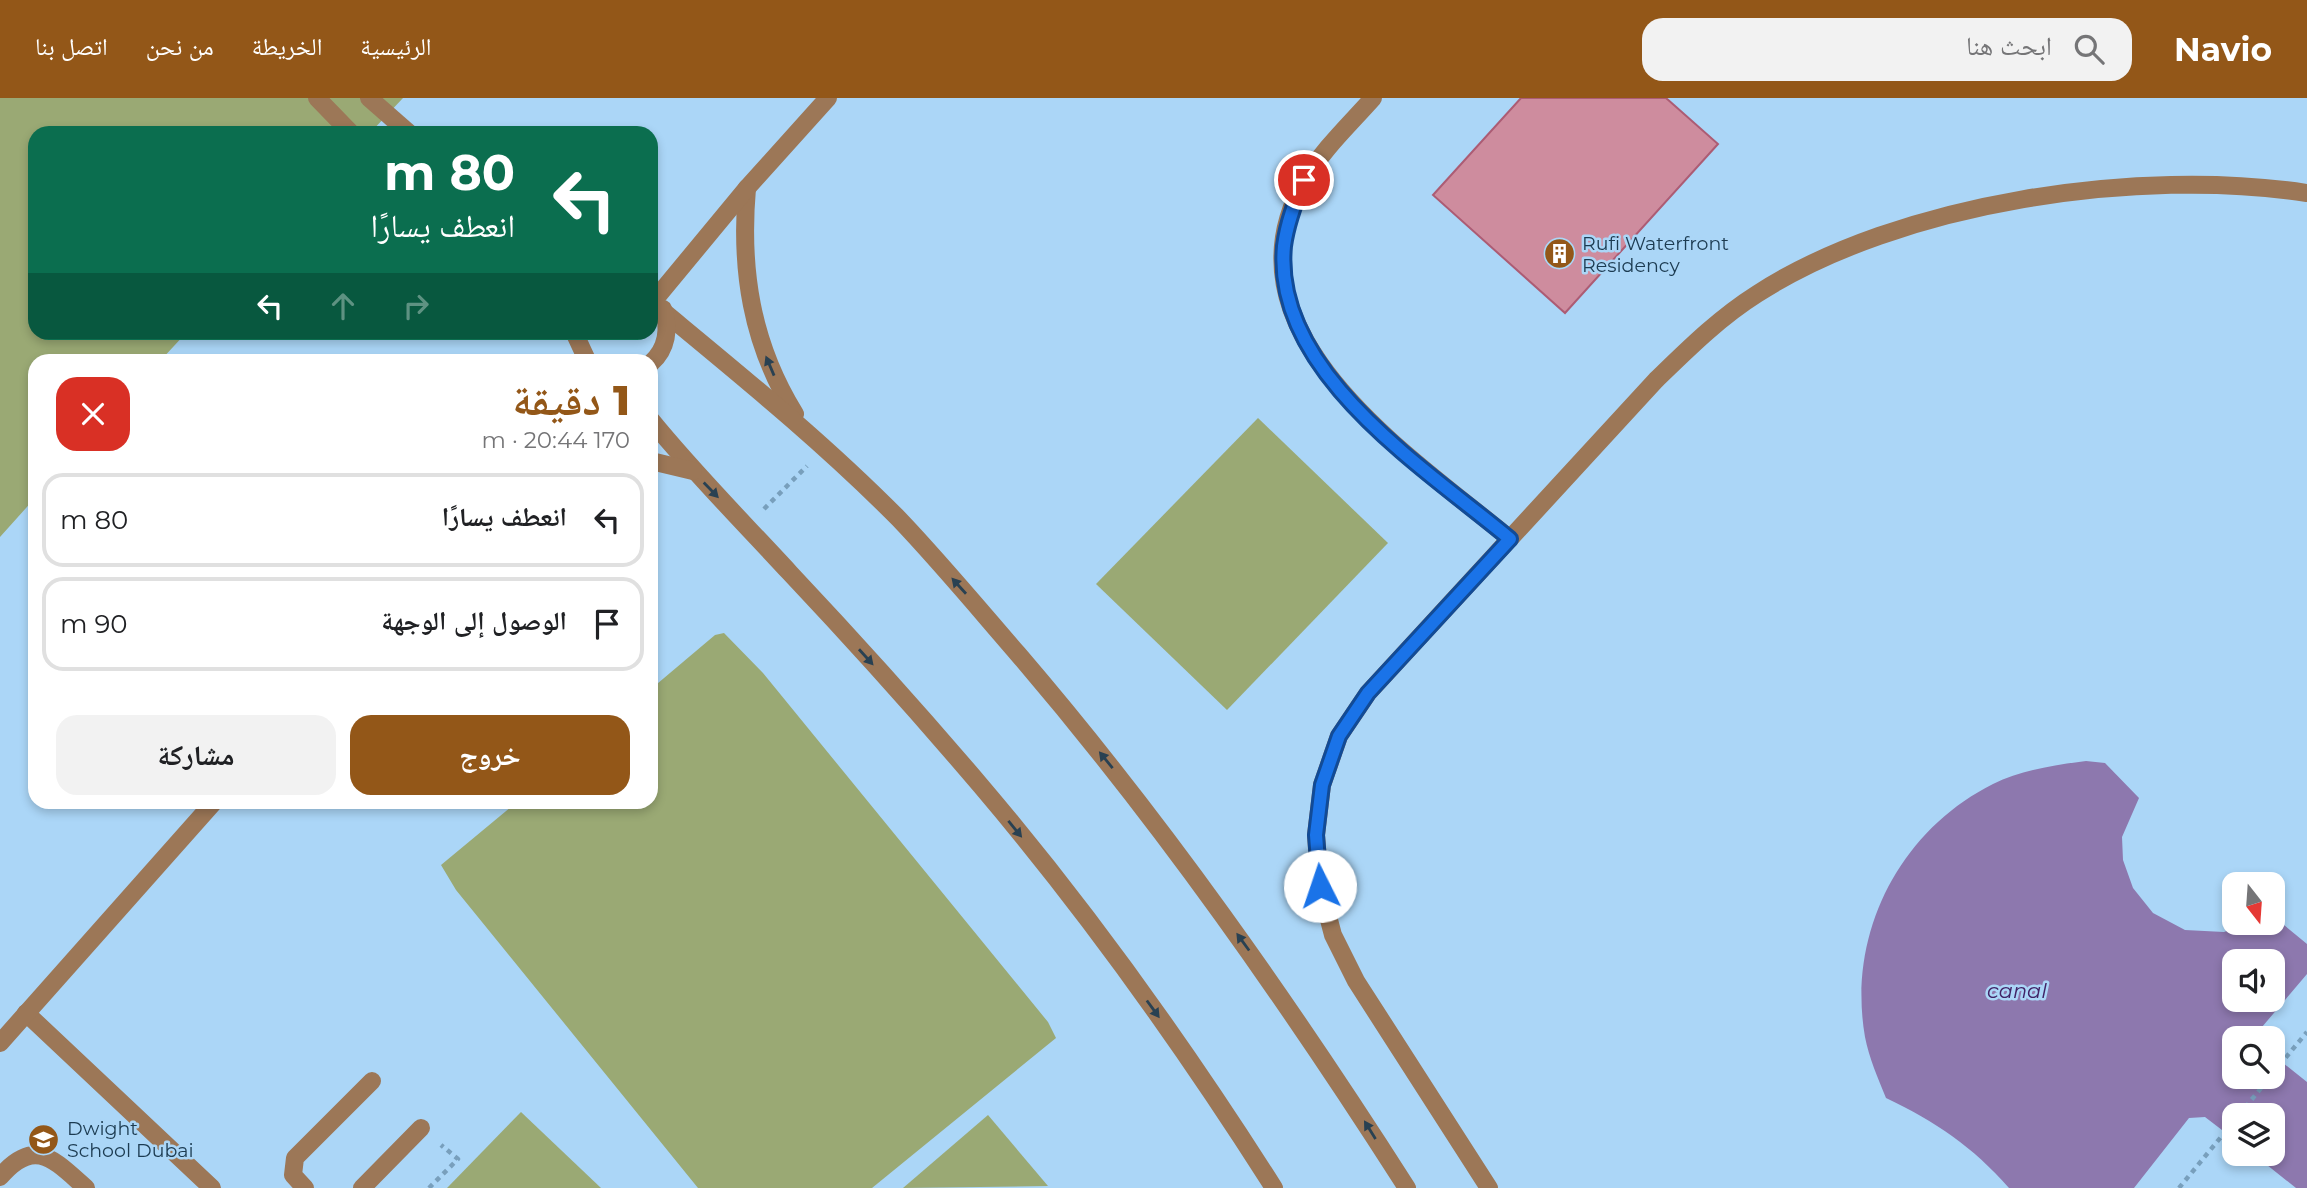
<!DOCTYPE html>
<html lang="ar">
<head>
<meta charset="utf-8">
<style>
	body { margin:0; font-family:Montserrat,"Noto Naskh Arabic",sans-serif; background:#f2f2f2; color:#202124; direction:rtl; height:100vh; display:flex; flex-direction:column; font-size:26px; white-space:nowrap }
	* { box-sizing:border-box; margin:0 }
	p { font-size:23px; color:#757577 }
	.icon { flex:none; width:38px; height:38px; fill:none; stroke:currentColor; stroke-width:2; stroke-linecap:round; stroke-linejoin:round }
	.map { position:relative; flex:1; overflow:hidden; direction:ltr }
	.details { position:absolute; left:28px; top:256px; width:630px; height:455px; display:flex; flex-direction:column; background:#fff; border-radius:21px; box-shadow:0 4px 10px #0003; direction:rtl }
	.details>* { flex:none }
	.banner { position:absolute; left:28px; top:28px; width:630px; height:214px; border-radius:21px; box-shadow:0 4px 10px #0003; direction:rtl; background:#0b6e4f; color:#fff; overflow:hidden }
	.needle { width:46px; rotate:163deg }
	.controls { position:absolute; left:2222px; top:774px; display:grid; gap:14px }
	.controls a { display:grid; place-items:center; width:63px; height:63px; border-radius:14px; background:#fff; box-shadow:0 4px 10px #0003; font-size:35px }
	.pin { position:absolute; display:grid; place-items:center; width:60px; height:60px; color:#fff; margin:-30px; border:4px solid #fff; border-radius:50%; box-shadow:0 2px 7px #0007 }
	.me { position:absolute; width:77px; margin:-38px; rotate:356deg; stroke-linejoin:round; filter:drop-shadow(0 0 5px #0008) }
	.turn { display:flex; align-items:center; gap:24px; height:147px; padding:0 28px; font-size:32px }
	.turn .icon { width:91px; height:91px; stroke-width:2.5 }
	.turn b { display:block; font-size:49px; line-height:60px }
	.lanes { display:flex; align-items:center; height:66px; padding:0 28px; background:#0003; justify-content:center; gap:35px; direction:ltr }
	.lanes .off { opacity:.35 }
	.round { display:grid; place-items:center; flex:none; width:74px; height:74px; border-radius:21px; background:#f2f2f2 }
	.headline { display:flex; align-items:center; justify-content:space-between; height:119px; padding:0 28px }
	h1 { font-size:42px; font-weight:800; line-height:52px; color:#935718 }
	.button { display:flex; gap:14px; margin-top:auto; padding:14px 28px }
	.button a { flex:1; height:80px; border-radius:21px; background:#935718; color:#fff; font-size:28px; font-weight:800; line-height:80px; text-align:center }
	.button a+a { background:#f2f2f2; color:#202124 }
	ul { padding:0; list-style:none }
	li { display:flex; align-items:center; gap:21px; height:94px; margin:0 14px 10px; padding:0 14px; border:4px solid #e0e0e0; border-radius:21px }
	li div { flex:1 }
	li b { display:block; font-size:26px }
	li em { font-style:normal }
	header { display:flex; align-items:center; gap:42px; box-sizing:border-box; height:98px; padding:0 35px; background:#935718; color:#fff }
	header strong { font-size:33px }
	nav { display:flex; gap:38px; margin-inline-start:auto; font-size:24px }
	.search { width:490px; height:63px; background:#f2f2f2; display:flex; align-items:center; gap:18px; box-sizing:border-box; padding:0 24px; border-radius:21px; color:#757577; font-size:26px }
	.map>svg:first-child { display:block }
</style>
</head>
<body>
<header>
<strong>Navio</strong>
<div class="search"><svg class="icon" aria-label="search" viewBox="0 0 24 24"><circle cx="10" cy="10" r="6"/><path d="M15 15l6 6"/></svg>ابحث هنا</div>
<nav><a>الرئيسية</a><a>الخريطة</a><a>من نحن</a><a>اتصل بنا</a></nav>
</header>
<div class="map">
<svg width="2307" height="1090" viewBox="0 0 2307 1090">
	<rect width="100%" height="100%" fill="#abd6f7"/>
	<g fill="#9aa974">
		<path d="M0,0H403L370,35H35V234L186,235L161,262H35V400L0,439Z"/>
		<path d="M1258,320L1388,445L1227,612L1096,486Z"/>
		<path d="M724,535L763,575L1048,924L1056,940L872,1090H698L456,792L441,767L517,704H651V591L715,537Z"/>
		<path d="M521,1014L601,1090H447Z"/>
		<path d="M988,1017L1048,1088L903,1090Z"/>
	</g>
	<path fill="#8d78ae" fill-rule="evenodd" d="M2086,663L2105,665L2139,700L2122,739L2123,762L2133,790L2153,815L2185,832L2224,834L2251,824H2273V818L2307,846V876L2262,929L2263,940H2235V978H2273V957L2307,984V1090H2296L2252,1055H2273V1017H2235V1042L2205,1019L2189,1020L2134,1090H2009C1972,1048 1936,1024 1886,1000C1878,980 1869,960 1865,939C1847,836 1899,733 1993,686C2021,672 2055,667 2086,663ZM2235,863H2273V901H2235Z"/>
	<path fill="#ce8c9e" stroke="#ac5c74" stroke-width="2" d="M1521,0H1666L1718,46L1565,215L1433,97Z"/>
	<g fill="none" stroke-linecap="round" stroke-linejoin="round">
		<g stroke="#789fbc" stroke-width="4.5" stroke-dasharray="5 5" stroke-linecap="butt">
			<path d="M764,411L807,368"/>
			<path d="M2273,975L2307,934"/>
			<path d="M2239,1017L2271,978"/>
			<path d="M429,1090L458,1061L441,1047"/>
			<path d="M2179,1090L2235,1022"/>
		</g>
		<g stroke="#9c7757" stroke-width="18">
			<path d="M317,0L351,35"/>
			<path d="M369,0L409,35"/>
			<path d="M1373,0C1350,26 1322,52 1305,82C1216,235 1411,358 1510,441"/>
			<path d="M747,90C740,171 751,245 795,316"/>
			<path d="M656,200L747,90L828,0"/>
			<path d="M664,214C745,281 825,346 899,421C940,464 979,511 1018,556C1162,724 1288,904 1407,1090"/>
			<path d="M574,234L587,262"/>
			<path d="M651,265C667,251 670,230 663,211"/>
			<path d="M651,322C695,376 743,424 790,475C855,544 919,615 981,688C1088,814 1185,950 1274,1090"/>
			<path d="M651,363L693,373"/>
			<path d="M26,915L212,1090"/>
			<path d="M0,945L214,704"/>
			<path d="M0,1079C35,1038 54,1062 86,1090"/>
			<path d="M305,1090L293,1077L295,1060L372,983"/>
			<path d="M362,1090L421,1030"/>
			<path d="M1489,1090L1356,883L1333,837L1320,788L1316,737L1322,687L1339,638L1368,595L1656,282C1688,251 1719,220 1757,196C1899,104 2141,69 2307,95"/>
		</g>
	</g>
	<defs><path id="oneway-solid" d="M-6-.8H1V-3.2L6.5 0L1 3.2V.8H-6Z" transform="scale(1.75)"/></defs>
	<g fill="#294152">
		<use href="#oneway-solid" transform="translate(770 268) rotate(-113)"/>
		<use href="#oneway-solid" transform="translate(711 392) rotate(46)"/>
		<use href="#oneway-solid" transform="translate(959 488) rotate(-132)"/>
		<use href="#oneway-solid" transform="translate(866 559) rotate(48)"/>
		<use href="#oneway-solid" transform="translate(1106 662) rotate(-129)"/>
		<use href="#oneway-solid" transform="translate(1015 731) rotate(51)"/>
		<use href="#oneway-solid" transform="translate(1243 844) rotate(-126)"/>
		<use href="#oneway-solid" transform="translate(1153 911) rotate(54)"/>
		<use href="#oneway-solid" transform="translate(1370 1032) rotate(-122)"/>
	</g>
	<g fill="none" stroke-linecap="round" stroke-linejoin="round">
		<defs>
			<path id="route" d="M1304,82C1295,104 1287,125 1284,148C1272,274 1425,370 1510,441L1368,595L1339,638L1322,687L1316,737L1320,788"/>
		</defs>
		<use href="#route" stroke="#114b97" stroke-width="18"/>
		<use href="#route" stroke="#1a73e8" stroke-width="12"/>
	</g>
	<defs>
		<symbol id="building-disc" viewBox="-11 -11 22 22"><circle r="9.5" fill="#935718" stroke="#abd6f7"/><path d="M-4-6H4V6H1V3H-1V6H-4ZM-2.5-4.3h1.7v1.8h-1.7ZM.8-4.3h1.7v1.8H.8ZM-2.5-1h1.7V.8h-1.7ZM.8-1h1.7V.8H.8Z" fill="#fff"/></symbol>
		<symbol id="school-disc" viewBox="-11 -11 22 22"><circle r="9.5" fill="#935718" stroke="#abd6f7"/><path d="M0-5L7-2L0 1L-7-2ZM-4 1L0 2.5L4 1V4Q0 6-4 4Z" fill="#fff"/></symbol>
	</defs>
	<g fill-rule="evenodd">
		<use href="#building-disc" x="1542" y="138" width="35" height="35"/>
		<use href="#school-disc" x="26" y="1024" width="35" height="35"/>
	</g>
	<g text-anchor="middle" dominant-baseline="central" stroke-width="5" stroke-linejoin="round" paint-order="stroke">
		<g font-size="19" fill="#1c3b51" stroke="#abd6f7" text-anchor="start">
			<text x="1582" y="145">Rufi Waterfront<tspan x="1582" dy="22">Residency</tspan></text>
			<text x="67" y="1030">Dwight<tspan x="67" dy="22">School Dubai</tspan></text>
		</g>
		<g font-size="21" font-style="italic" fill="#412366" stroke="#abd6f7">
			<text x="2017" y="892">canal</text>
		</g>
	</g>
</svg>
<div class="controls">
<a><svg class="needle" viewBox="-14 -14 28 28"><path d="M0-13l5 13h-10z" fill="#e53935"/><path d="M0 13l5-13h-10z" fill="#757577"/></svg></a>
<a><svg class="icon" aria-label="sound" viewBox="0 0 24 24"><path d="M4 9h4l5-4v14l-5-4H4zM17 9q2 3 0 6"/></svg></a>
<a><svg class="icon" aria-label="search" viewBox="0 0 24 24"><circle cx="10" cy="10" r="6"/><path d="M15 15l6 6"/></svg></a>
<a><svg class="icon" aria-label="layers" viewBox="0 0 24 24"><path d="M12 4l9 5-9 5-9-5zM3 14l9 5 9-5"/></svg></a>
</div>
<div class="pin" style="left:1304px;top:82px;background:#d93025"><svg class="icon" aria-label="arrive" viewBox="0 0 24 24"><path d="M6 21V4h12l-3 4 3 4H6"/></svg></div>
<svg class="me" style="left:1320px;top:788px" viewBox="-20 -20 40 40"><circle r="19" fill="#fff"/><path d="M0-13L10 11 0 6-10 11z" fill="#1a73e8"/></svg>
<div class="banner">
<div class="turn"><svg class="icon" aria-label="left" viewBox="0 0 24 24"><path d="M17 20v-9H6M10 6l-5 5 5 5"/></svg><div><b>80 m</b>انعطف يسارًا</div></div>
<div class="lanes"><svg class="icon" aria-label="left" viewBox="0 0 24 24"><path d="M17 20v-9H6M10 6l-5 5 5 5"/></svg><svg class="icon off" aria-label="ahead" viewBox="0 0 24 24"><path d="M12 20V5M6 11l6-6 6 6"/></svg><svg class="icon off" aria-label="right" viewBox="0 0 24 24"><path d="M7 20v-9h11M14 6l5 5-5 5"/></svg></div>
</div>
<section class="details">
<div class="headline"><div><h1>1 دقيقة</h1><p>170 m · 20:44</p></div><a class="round" style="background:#d93025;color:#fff"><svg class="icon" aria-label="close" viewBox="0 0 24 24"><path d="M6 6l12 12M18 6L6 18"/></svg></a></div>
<ul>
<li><svg class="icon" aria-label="left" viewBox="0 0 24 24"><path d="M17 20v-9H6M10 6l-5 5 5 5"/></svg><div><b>انعطف يسارًا</b></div><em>80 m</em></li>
<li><svg class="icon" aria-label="arrive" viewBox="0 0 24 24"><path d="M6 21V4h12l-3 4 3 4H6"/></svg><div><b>الوصول إلى الوجهة</b></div><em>90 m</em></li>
</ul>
<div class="button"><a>خروج</a><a>مشاركة</a></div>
</section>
</div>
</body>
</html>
